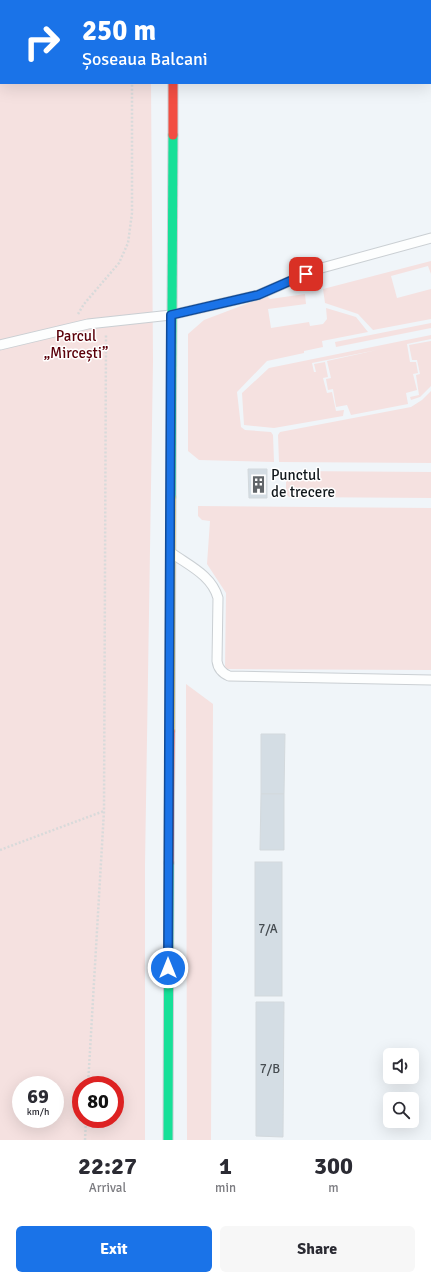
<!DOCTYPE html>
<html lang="en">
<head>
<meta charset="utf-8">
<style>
	body { margin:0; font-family:Signika,sans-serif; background:#f7f7f7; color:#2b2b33; height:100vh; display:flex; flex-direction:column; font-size:15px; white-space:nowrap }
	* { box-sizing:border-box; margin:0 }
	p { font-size:13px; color:#7c7c81 }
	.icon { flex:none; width:22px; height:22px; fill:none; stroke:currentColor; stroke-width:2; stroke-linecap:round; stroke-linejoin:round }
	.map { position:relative; height:1140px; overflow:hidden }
	.details { display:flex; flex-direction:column; background:#fff; flex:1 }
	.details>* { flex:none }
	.top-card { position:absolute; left:0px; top:0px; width:431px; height:84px; box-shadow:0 4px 16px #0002; background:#1a73e8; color:#fff; overflow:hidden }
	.controls { position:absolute; left:383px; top:1048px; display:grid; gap:8px }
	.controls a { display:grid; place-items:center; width:36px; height:36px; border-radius:6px; background:#fff; box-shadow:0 4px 16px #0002; font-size:20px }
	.speed { position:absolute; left:12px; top:1076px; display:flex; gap:8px; font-size:20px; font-weight:700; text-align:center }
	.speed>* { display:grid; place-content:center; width:52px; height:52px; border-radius:50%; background:#fff; box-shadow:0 4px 16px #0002; line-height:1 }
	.speed small { font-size:10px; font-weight:400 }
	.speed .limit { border:6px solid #d22; background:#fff; color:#111 }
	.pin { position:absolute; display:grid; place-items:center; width:34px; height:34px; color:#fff; margin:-17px; border-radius:8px; box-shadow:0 2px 6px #0006 }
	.me { position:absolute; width:44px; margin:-22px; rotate:0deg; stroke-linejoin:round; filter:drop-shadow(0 0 3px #0008) }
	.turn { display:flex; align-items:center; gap:14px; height:84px; padding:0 16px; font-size:18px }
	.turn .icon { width:52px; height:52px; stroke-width:2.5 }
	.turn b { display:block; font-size:28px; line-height:34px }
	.eta { display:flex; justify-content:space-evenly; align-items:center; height:68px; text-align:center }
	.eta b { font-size:24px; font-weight:700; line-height:28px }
	.button { display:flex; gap:8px; margin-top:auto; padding:8px 16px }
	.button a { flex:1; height:46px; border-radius:6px; background:#1a73e8; color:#fff; font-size:16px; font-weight:700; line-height:46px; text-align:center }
	.button a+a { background:#f7f7f7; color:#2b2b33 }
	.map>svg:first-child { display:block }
</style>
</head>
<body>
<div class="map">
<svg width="431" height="1140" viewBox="0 0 431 1140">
	<rect width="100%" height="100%" fill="#f0f5f9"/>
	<g fill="#f5e1e0" fill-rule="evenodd">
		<path d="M0,0H151L1,1V83H151L153,361L145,865V1140H0ZM21,1085H55V1119H21ZM81,1085H115V1119H81Z"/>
		<path d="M431,261V274L428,266L391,276L397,298L431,289V319L373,330L358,314L325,303L323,289Z"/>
		<path d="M305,294L306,304L268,309L271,328L309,322L310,326L323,324L327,319L326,308L356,317L368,332L322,341L323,347L304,351V353L267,361L237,392L241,427L245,430L271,432L273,435L274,462L199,460L188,451V334L204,320L267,296L270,299Z"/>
		<path d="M431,323V328L336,347L335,342Z"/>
		<path d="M431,335V339L407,344L410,362H416L418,373L413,374L417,390L406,393L408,404L351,415L347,405L336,407L333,389L328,390L326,379L331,378L327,361L377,350L312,363L314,372H316L314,364L325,362L328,377L323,378L327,393L332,392L336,411L344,410L343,416L274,428L244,425L242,393L269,368Z"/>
		<path d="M431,341V386L420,397L411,400L410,397L419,395L416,375L420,374L417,360H412L409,345Z"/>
		<path d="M431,391V463L279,462L278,435L280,432L411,407L422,400Z"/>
		<path d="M292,471L431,472V498L289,497L286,493V475Z"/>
		<path d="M198,506L431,508V670L225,669L226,593L207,564L210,521L202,520L198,516Z"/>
		<path d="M186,684L213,704L211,1140H187Z"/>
	</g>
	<g fill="#d4dde4" stroke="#d3d9dd">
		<path d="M248,469H267V498H249Z"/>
		<path d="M261,734H285L284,794H261Z"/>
		<path d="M261,794H284V850H260Z"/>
		<rect x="255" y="862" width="27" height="134"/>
		<path d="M256,1002H284L283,1137L256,1136Z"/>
	</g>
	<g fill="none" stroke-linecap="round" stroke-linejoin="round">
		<defs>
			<g id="lane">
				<path d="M0,345L88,324L171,315L258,295L318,269L431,238"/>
				<path d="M173,554C190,566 212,576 218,598L217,661C218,669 222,673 229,676L431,680"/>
			</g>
			<g id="fast">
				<path d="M174,0V1"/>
				<path d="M171,497L173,135"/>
				<path d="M168,1140L169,863"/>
			</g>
			<path id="slow" d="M170,731L171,497"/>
			<g id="jam">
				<path d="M173,135V83"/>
				<path d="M169,863L170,731"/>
			</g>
		</defs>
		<use href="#lane" stroke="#cacfd3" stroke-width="11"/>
		<use href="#fast" stroke="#cacfd3" stroke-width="11"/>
		<use href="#slow" stroke="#cacfd3" stroke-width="11"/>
		<use href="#jam" stroke="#cacfd3" stroke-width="11"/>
		<g stroke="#d8dada" stroke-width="2.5" stroke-dasharray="2 2" stroke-linecap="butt">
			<path d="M133,1V0"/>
			<path d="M78,314L84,304L119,263L128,243L132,213V83"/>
			<path d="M0,850L104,811"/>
			<path d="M88,1085L104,811L106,334"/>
			<path d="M85,1140L86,1119"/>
		</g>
		<use href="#lane" stroke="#fdfefe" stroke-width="9"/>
		<use href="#fast" stroke="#16e098" stroke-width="9"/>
		<use href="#slow" stroke="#ffcf43" stroke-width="9"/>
		<use href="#jam" stroke="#f24e42" stroke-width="9"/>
	</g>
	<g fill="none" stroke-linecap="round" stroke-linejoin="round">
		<defs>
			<path id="route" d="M168,968L171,315L258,295L306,274"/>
		</defs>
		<use href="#route" stroke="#114b97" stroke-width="10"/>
		<use href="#route" stroke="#1a73e8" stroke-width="7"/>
	</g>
	<defs>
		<symbol id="building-bare" viewBox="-9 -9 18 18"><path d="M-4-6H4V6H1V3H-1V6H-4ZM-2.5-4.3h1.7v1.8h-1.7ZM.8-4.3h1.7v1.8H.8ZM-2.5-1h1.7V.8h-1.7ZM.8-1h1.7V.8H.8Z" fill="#606569" stroke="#fff" stroke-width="2.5" paint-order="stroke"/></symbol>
	</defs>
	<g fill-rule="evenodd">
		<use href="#building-bare" x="246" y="472" width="25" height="25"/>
	</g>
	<g text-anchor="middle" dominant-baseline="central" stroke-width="3" stroke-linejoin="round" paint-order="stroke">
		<g font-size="13" fill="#464c51">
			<text x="268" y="929">7/A</text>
			<text x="270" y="1069">7/B</text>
		</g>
		<g font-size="15" fill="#5a000a" stroke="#fff">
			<text x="76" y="336">Parcul<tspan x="76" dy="17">„Mircești”</tspan></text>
		</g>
		<g font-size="15" fill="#12181c" stroke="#fff" text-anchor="start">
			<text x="271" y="475">Punctul<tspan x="271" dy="17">de trecere</tspan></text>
		</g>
	</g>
</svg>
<div class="controls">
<a><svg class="icon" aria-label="sound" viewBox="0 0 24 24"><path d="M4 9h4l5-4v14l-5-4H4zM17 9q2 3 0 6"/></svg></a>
<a><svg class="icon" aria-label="search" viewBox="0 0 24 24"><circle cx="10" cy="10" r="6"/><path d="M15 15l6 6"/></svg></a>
</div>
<div class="speed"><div>69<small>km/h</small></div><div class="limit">80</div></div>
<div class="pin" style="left:306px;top:274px;background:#d93025"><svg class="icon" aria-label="arrive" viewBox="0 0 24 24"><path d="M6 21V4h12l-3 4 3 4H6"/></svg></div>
<svg class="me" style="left:168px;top:968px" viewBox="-20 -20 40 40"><circle r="17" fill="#1a73e8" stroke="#fff" stroke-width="3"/><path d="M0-11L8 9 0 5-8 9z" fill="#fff"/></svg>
<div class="top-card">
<div class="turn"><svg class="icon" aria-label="right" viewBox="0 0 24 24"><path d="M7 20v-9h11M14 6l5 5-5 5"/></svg><div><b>250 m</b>Șoseaua Balcani</div></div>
</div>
</div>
<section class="details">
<div class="eta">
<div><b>22:27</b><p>Arrival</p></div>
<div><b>1</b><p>min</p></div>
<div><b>300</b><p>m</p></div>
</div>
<div class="button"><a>Exit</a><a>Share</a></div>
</section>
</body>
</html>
